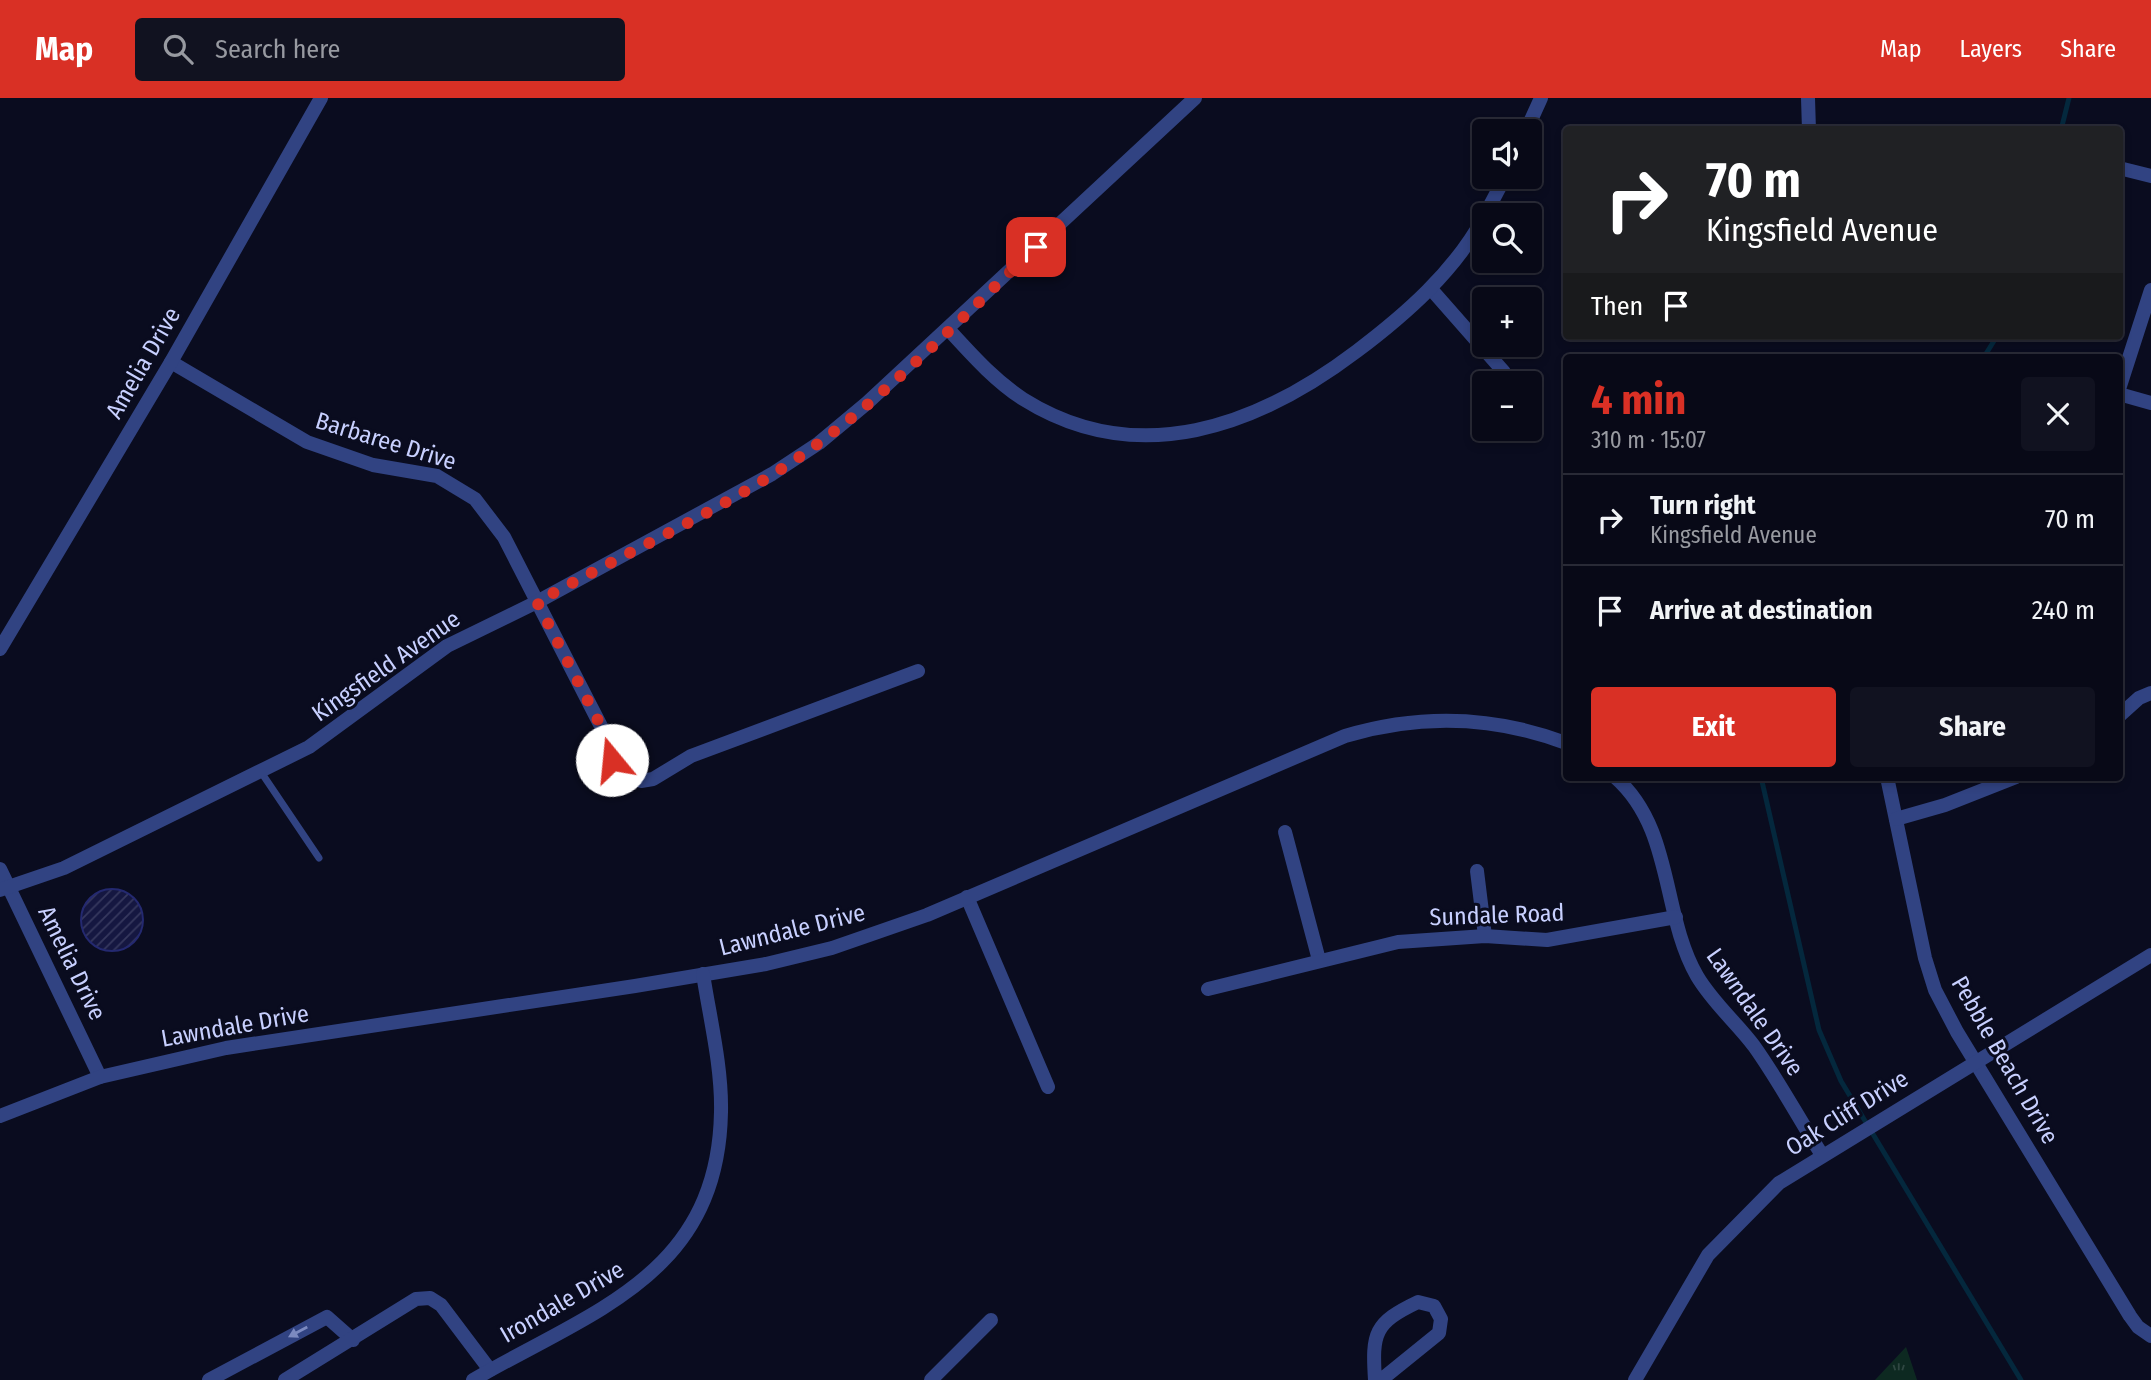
<!DOCTYPE html>
<html lang="en">
<head>
<meta charset="utf-8">
<style>
	body { margin:0; font-family:"Fira Sans Condensed",sans-serif; background:#111220; color:#f1f3f6; height:100vh; display:flex; flex-direction:column; font-size:26px; white-space:nowrap }
	* { box-sizing:border-box; margin:0 }
	p { font-size:23px; color:#989aa1 }
	.icon { flex:none; width:38px; height:38px; fill:none; stroke:currentColor; stroke-width:2; stroke-linecap:round; stroke-linejoin:round }
	.map { position:relative; flex:1; overflow:hidden }
	.drawer { position:absolute; left:1563px; top:256px; width:560px; height:427px; display:flex; flex-direction:column; background:#080917; border-radius:7px; box-shadow:0 4px 10px #0003,0 0 0 2px #292a36 }
	.drawer>* { flex:none }
	.guide { position:absolute; left:1563px; top:28px; width:560px; height:214px; border-radius:7px; box-shadow:0 4px 10px #0003,0 0 0 2px #292a36; background:#202124; color:#fff; overflow:hidden }
	.buttons { position:absolute; left:1472px; top:21px; display:grid; gap:14px }
	.buttons a { display:grid; place-items:center; width:70px; height:70px; border-radius:7px; background:#080917; box-shadow:0 4px 10px #0003,0 0 0 2px #292a36; font-size:35px }
	.pin { position:absolute; display:grid; place-items:center; width:60px; height:60px; color:#fff; margin:-30px; border-radius:14px; box-shadow:0 4px 10px #0006 }
	.me { position:absolute; width:77px; margin:-38px; rotate:343deg; stroke-linejoin:round; filter:drop-shadow(0 0 5px #0008) }
	.turn { display:flex; align-items:center; gap:24px; height:147px; padding:0 28px; font-size:32px }
	.turn .icon { width:91px; height:91px; stroke-width:2.5 }
	.turn b { display:block; font-size:49px; line-height:60px }
	.then { display:flex; align-items:center; height:66px; padding:0 28px; background:#0003; gap:14px; font-size:26px }
	.round { display:grid; place-items:center; flex:none; width:74px; height:74px; border-radius:7px; background:#111220 }
	.overview { display:flex; align-items:center; justify-content:space-between; height:119px; padding:0 28px }
	h1 { font-size:42px; font-weight:700; line-height:52px; color:#d93025 }
	.button { display:flex; gap:14px; margin-top:auto; padding:14px 28px }
	.button a { flex:1; height:80px; border-radius:7px; background:#d93025; color:#fff; font-size:28px; font-weight:700; line-height:80px; text-align:center }
	.button a+a { background:#111220; color:#f1f3f6 }
	ul { padding:0; list-style:none }
	li { display:flex; align-items:center; gap:21px; height:91px; padding:0 28px; border-top:2px solid #292a36 }
	li div { flex:1 }
	li b { display:block; font-size:26px }
	li em { font-style:normal }
	header { display:flex; align-items:center; gap:42px; box-sizing:border-box; height:98px; padding:0 35px; background:#d93025; color:#fff }
	header strong { font-size:33px }
	nav { display:flex; gap:38px; margin-inline-start:auto; font-size:24px }
	.search { width:490px; height:63px; background:#111220; display:flex; align-items:center; gap:18px; box-sizing:border-box; padding:0 24px; border-radius:7px; color:#989aa1; font-size:26px }
	.map>svg:first-child { display:block }
</style>
</head>
<body>
<header>
<strong>Map</strong>
<div class="search"><svg class="icon" aria-label="search" viewBox="0 0 24 24"><circle cx="10" cy="10" r="6"/><path d="M15 15l6 6"/></svg>Search here</div>
<nav><a>Map</a><a>Layers</a><a>Share</a></nav>
</header>
<div class="map">
<svg width="2151" height="1282" viewBox="0 0 2151 1282">
	<defs>
		<pattern id="park-tufts" width="24" height="20" patternUnits="userSpaceOnUse" patternTransform="scale(1.75)"><rect width="24" height="20" fill="#0d2921"/><path d="M3 7l-1-3M5 7V3M7 7l1-3M15 17l-1-3M17 17v-4M19 17l1-3" fill="none" stroke="#2f4742"/></pattern>
		<pattern id="building-hatch" width="6" height="6" patternUnits="userSpaceOnUse" patternTransform="scale(1.75)"><rect width="6" height="6" fill="#151741"/><path d="M-1 1l2-2M0 6l6-6M5 7l2-2" fill="none" stroke="#36385e"/></pattern>
	</defs>
	<rect width="100%" height="100%" fill="#0a0c1f"/>
	<path fill="url(#park-tufts)" d="M1906,1249L1917,1282H1875Z"/>
	<g fill="none" stroke-linecap="round" stroke-linejoin="round">
		<g stroke="#04283d" stroke-width="5">
			<path d="M2062,28L2069,0"/>
			<path d="M1984,259L1997,238"/>
			<path d="M1761,679L1819,932L1841,983L2021,1282"/>
		</g>
	</g>
	<circle fill="url(#building-hatch)" stroke="#242970" stroke-width="2" cx="112" cy="822" r="31"/>
	<g fill="none" stroke-linecap="round" stroke-linejoin="round">
		<path stroke="#314382" stroke-width="7" d="M261,674L319,760"/>
		<g stroke="#314382" stroke-width="14">
			<path d="M1808,0L1809,32"/>
			<path d="M1526,33L1541,0"/>
			<path d="M2119,70L2151,78"/>
			<path d="M1485,117L1505,79"/>
			<path d="M1431,191L1504,274"/>
			<path d="M949,232C972,257 994,282 1023,301C1138,373 1258,328 1357,253C1406,216 1454,174 1484,119"/>
			<path d="M171,264L307,344L373,367L437,378L475,401L504,439L606,638L612,662L623,676L641,683L653,681L691,658L918,573"/>
			<path d="M2119,291L2151,192"/>
			<path d="M2119,296L2151,305"/>
			<path d="M0,551L171,264L321,0"/>
			<path d="M2119,618L2139,600L2151,595"/>
			<path d="M1615,679C1674,731 1661,815 1697,878C1713,905 1736,924 1754,948C1779,983 1799,1021 1822,1057"/>
			<path d="M1887,679L1925,860L1935,892L1957,934L2130,1218L2138,1229L2151,1238"/>
			<path d="M1896,721L1945,707L2016,679"/>
			<path d="M1285,734L1319,862"/>
			<path d="M0,771L100,979"/>
			<path d="M1477,773L1485,838"/>
			<path d="M0,792L64,770L309,649L447,548L537,504L772,376L819,345L867,305L1195,0"/>
			<path d="M967,799L1048,989"/>
			<path d="M1208,891L1398,844L1485,838L1547,842L1676,819"/>
			<path d="M0,1018L100,979L226,950L635,888L766,866L832,850L927,817L1345,638C1419,616 1494,618 1566,645"/>
			<path d="M209,1282L327,1219L353,1242"/>
			<path d="M285,1282L416,1201L430,1200L441,1207L490,1272"/>
			<path d="M473,1282C591,1213 718,1178 721,1014C722,969 710,921 703,876"/>
			<path d="M931,1282L991,1222"/>
			<path d="M1375,1282C1372,1235 1374,1225 1418,1204L1434,1208L1441,1221L1439,1235L1381,1282"/>
			<path d="M1635,1282L1708,1157L1779,1085L2151,857"/>
		</g>
	</g>
	<defs><path id="oneway-solid" d="M-6-.8H1V-3.2L6.5 0L1 3.2V.8H-6Z" transform="scale(1.75)"/></defs>
	<use fill="#7c8ac0" href="#oneway-solid" transform="translate(298 1234) rotate(152)"/>
	<g fill="none" stroke-linecap="round" stroke-linejoin="round">
		<path stroke="#d93025" stroke-width="12" stroke-dasharray="0 21.6" d="M612,662L606,638L537,504C628,453 737,406 819,345C897,287 966,216 1036,149"/>
	</g>
	<g text-anchor="middle" dominant-baseline="central" stroke-width="6" stroke-linejoin="round" paint-order="stroke">
		<g font-size="24" fill="#c8d0ff" stroke="#0a0c1f">
			<text transform="translate(143 265) rotate(-60)">Amelia Drive</text>
			<text transform="translate(386 343) rotate(17)">Barbaree Drive</text>
			<text transform="translate(386 568) rotate(-35)">Kingsfield Avenue</text>
			<text transform="translate(1497 817) rotate(-2)">Sundale Road</text>
			<text transform="translate(792 832) rotate(-14)">Lawndale Drive</text>
			<text transform="translate(72 865) rotate(64)">Amelia Drive</text>
			<text transform="translate(1755 914) rotate(55)">Lawndale Drive</text>
			<text transform="translate(235 928) rotate(-10)">Lawndale Drive</text>
			<text transform="translate(2005 962) rotate(60)">Pebble Beach Drive</text>
			<text transform="translate(1847 1015) rotate(-32)">Oak Cliff Drive</text>
			<text transform="translate(562 1204) rotate(-30)">Irondale Drive</text>
		</g>
	</g>
</svg>
<div class="buttons">
<a><svg class="icon" aria-label="sound" viewBox="0 0 24 24"><path d="M4 9h4l5-4v14l-5-4H4zM17 9q2 3 0 6"/></svg></a>
<a><svg class="icon" aria-label="search" viewBox="0 0 24 24"><circle cx="10" cy="10" r="6"/><path d="M15 15l6 6"/></svg></a>
<a>+</a>
<a>−</a>
</div>
<div class="pin" style="left:1036px;top:149px;background:#d93025"><svg class="icon" aria-label="arrive" viewBox="0 0 24 24"><path d="M6 21V4h12l-3 4 3 4H6"/></svg></div>
<svg class="me" style="left:612px;top:662px" viewBox="-20 -20 40 40"><circle r="19" fill="#fff"/><path d="M0-13L10 11 0 6-10 11z" fill="#d93025"/></svg>
<div class="guide">
<div class="turn"><svg class="icon" aria-label="right" viewBox="0 0 24 24"><path d="M7 20v-9h11M14 6l5 5-5 5"/></svg><div><b>70 m</b>Kingsfield Avenue</div></div>
<div class="then">Then<svg class="icon" aria-label="arrive" viewBox="0 0 24 24"><path d="M6 21V4h12l-3 4 3 4H6"/></svg></div>
</div>
<section class="drawer">
<div class="overview"><div><h1>4 min</h1><p>310 m · 15:07</p></div><a class="round"><svg class="icon" aria-label="close" viewBox="0 0 24 24"><path d="M6 6l12 12M18 6L6 18"/></svg></a></div>
<ul>
<li><svg class="icon" aria-label="right" viewBox="0 0 24 24"><path d="M7 20v-9h11M14 6l5 5-5 5"/></svg><div><b>Turn right</b><p>Kingsfield Avenue</p></div><em>70 m</em></li>
<li><svg class="icon" aria-label="arrive" viewBox="0 0 24 24"><path d="M6 21V4h12l-3 4 3 4H6"/></svg><div><b>Arrive at destination</b></div><em>240 m</em></li>
</ul>
<div class="button"><a>Exit</a><a>Share</a></div>
</section>
</div>
</body>
</html>
